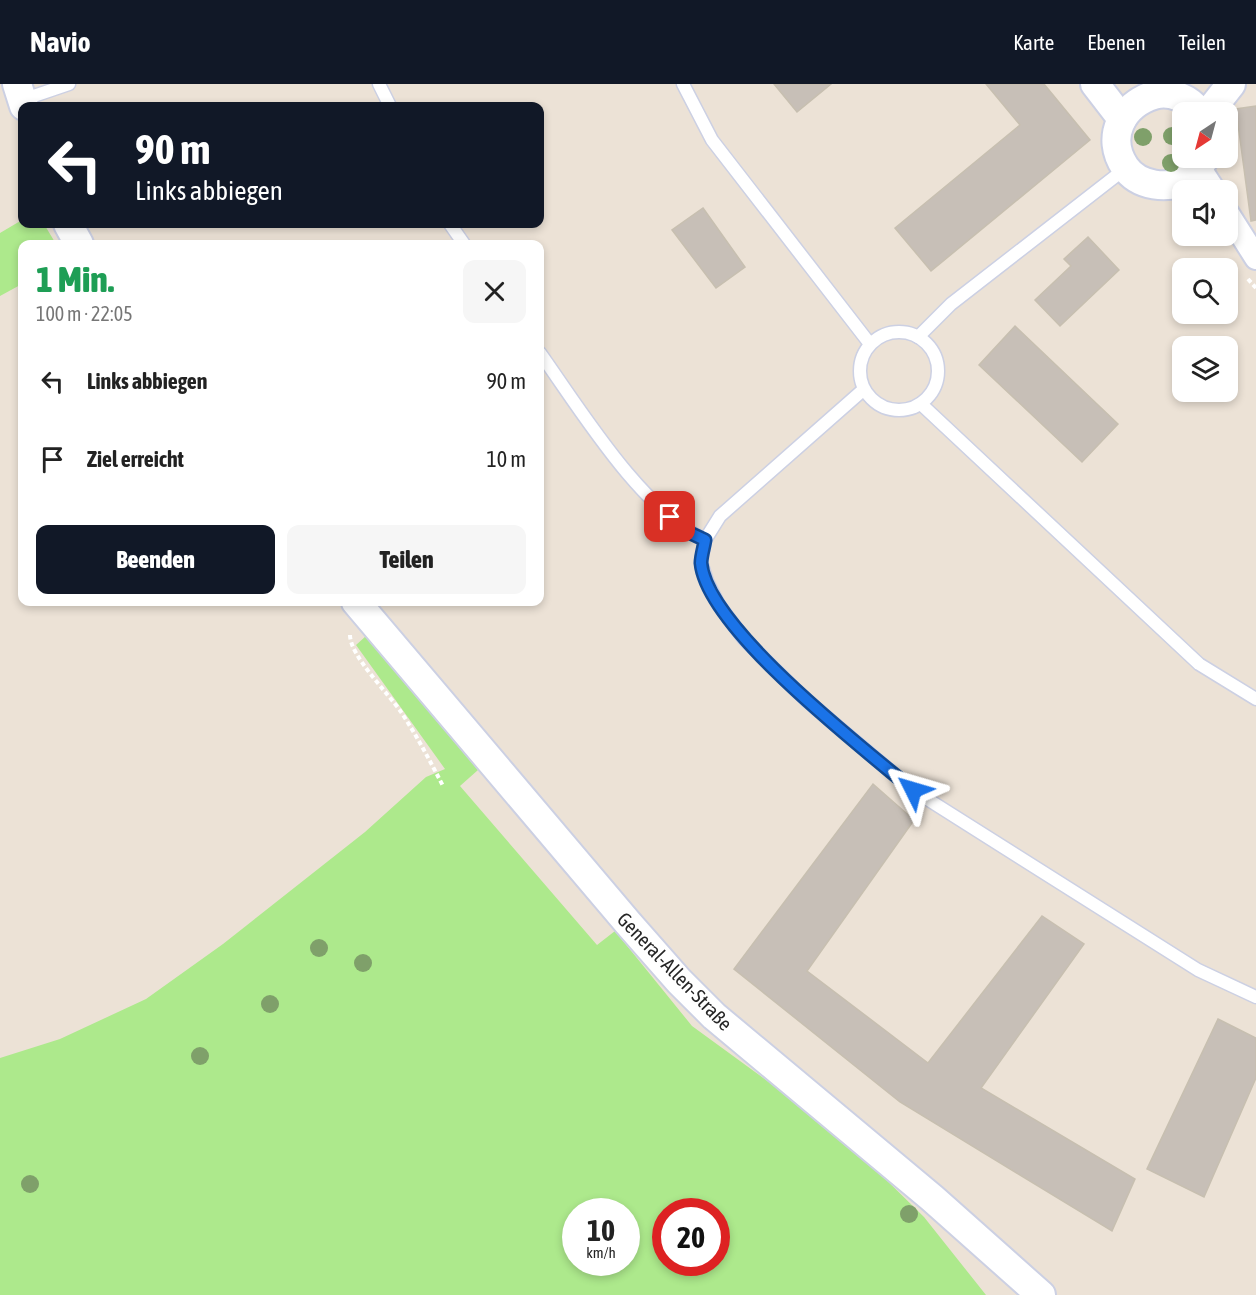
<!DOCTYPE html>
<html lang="de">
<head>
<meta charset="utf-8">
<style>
	body { margin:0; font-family:"Asap Condensed",sans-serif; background:#f6f6f6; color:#222; height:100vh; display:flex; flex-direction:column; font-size:22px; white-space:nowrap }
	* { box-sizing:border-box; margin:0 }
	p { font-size:20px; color:#767676 }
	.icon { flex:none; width:33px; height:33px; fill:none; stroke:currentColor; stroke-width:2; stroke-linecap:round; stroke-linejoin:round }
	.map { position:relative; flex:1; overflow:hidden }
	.drawer { position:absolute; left:18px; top:156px; width:526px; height:366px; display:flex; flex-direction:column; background:#fff; border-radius:12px; box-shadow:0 3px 9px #0003 }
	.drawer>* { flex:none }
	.banner { position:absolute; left:18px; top:18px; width:526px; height:126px; border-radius:12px; box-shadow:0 3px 9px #0003; background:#111827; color:#fff; overflow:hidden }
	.needle { width:39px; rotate:216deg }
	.buttons { position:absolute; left:1172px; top:18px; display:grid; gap:12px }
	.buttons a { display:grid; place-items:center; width:66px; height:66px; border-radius:12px; background:#fff; box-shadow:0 3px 9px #0003; font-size:30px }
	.speed { position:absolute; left:562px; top:1114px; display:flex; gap:12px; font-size:30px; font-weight:700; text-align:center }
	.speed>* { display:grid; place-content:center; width:78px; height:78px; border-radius:50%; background:#fff; box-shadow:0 3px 9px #0003; line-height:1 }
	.speed small { font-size:15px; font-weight:400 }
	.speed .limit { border:9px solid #d22; background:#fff; color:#111 }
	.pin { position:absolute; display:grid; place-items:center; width:51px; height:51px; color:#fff; margin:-26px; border-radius:12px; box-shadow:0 3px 9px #0006 }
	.me { position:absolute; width:66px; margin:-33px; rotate:310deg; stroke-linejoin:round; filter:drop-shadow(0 0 4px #0008) }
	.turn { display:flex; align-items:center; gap:21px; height:126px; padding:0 18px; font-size:27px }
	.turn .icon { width:78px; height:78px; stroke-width:2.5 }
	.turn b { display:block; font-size:42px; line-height:51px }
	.round { display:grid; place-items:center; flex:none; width:63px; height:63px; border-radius:12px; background:#f6f6f6 }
	.summary { display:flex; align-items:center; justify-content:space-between; height:102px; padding:0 18px }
	h1 { font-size:36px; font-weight:800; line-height:45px; color:#1e9e55 }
	.button { display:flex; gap:12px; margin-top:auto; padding:12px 18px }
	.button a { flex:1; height:69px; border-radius:12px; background:#111827; color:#fff; font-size:24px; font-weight:800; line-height:69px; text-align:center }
	.button a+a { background:#f6f6f6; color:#222 }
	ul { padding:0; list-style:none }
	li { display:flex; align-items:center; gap:18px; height:78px; padding:0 18px }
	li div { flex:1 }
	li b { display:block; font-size:22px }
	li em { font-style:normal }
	header { display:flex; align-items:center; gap:36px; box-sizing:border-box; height:84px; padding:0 30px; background:#111827; color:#fff }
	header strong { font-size:28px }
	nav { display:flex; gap:33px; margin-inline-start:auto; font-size:21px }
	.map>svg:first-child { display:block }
</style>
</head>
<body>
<header>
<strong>Navio</strong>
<nav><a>Karte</a><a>Ebenen</a><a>Teilen</a></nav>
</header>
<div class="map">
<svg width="1256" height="1211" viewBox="0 0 1256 1211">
	<rect width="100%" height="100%" fill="#ece2d6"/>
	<g fill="#ade98c" fill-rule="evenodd">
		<path d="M22,136V140H44L56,160H22V200L0,212V149Z"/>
		<path d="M366,552L478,686L460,702L597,861L615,847L692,942L825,1039L863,1073L924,1133L986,1211H0V974L60,955L146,915L223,860L365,748L426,693L445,685L356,561ZM576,1128H627V1179H576ZM666,1128H717V1179H666Z"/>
	</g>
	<g fill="#c7bfb7" stroke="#c7bfb0" stroke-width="1.5">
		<path d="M774,0H831L797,28Z"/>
		<path d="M986,0H1044L1090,56L931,187L895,144L1020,41Z"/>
		<path d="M1256,22V136L1251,137L1236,25Z"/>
		<path d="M703,124L745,183L716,204L672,146Z"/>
		<path d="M1088,153L1119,186L1060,242L1035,216L1071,182L1064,175Z"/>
		<path d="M1015,242L1118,340L1082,378L979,281Z"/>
		<path d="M873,700L914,736L807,887L928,979L1042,832L1084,860L981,1004L1135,1095L1112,1147L900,1018L734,885Z"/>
		<path d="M1218,935L1256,954V994L1204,1113L1147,1085Z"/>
	</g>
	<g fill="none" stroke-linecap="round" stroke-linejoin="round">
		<defs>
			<g id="service">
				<path d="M379,0L390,22"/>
				<path d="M683,0L712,56L870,260"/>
				<path d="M22,16L69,0"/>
				<path d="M450,140L464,160"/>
				<circle cx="899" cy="287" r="39"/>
				<path d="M918,253L951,220L1126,84"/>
				<path d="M540,269C582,328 640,424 705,456"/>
				<path d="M863,306L720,432L705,456L701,478L707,497L719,521L744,555L805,615L913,706L1198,886L1256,913"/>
				<path d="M921,320L1199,580L1256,615"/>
			</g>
			<g id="minor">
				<path d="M1199,83L1214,106"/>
				<path d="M1227,128L1256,174"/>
			</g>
			<g id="tertiary">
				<path d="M17,0L24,22"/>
				<path d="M1095,0L1122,35"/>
				<path d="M1199,28C1190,15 1170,6 1154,11C1122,21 1105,53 1125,83C1138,102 1169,107 1187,94C1195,89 1200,81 1205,74"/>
				<path d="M1209,28L1231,0"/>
				<path d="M68,140L79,160"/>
				<path d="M356,518L628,839L679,897L714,932L932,1114L1041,1211"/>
			</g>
		</defs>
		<use href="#service" stroke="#ccd0e3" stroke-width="15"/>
		<use href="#minor" stroke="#ccd0e3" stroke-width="26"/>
		<use href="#tertiary" stroke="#ccd0e3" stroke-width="32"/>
		<g stroke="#fff" stroke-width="4" stroke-dasharray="4.5 3" stroke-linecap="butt">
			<path d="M1211,152L1218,160"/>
			<path d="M1248,195L1256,204"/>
			<path d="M350,551C350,572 389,610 401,628C417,652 430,677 443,702"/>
		</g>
		<use href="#service" stroke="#fff" stroke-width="12"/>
		<use href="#minor" stroke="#fff" stroke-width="22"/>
		<use href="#tertiary" stroke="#fff" stroke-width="28"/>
	</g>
	<g fill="#7fa06a">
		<circle cx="1172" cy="52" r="9"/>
		<circle cx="1143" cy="53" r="9"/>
		<circle cx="1171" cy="79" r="9"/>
		<circle cx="319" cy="864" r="9"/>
		<circle cx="363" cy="879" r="9"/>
		<circle cx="270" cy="920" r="9"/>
		<circle cx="200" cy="972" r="9"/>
		<circle cx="30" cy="1100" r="9"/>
		<circle cx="909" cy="1130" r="9"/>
	</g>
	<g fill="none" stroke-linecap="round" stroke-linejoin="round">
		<defs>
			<path id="route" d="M670,433L686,447L705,456C704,463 701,472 701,479C707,544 862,663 913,706"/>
		</defs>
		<use href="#route" stroke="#114b97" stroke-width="15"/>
		<use href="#route" stroke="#1a73e8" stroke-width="10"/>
	</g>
	<g text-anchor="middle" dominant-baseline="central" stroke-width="4.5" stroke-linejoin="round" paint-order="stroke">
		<g font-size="20" fill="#272727" stroke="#fff">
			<text transform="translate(675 887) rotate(46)">General-Allen-Straße</text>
		</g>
	</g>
</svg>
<div class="buttons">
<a><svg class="needle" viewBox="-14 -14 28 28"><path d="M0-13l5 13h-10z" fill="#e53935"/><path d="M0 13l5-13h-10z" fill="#767676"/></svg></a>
<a><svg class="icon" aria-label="sound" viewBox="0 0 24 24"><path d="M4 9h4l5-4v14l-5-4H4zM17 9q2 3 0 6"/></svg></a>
<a><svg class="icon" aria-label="search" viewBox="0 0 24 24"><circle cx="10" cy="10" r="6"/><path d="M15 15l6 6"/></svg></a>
<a><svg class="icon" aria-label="layers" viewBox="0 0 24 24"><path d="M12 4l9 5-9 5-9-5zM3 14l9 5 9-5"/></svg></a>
</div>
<div class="speed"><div>10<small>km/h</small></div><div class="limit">20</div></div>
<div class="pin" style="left:670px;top:433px;background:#d93025"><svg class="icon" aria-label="arrive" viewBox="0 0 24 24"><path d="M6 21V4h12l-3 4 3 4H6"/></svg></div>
<svg class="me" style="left:913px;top:706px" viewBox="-20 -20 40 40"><path d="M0-17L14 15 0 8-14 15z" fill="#1a73e8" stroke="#fff" stroke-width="4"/></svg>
<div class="banner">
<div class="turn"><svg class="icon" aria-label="left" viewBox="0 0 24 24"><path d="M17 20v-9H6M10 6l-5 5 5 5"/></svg><div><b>90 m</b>Links abbiegen</div></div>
</div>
<section class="drawer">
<div class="summary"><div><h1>1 Min.</h1><p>100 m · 22:05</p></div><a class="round"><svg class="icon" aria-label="close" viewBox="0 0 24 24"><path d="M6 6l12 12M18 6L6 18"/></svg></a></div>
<ul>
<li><svg class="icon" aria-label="left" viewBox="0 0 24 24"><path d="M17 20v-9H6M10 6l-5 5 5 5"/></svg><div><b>Links abbiegen</b></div><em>90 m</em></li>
<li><svg class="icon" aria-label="arrive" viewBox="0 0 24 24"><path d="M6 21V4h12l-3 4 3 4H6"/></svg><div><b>Ziel erreicht</b></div><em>10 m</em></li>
</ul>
<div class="button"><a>Beenden</a><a>Teilen</a></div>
</section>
</div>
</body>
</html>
